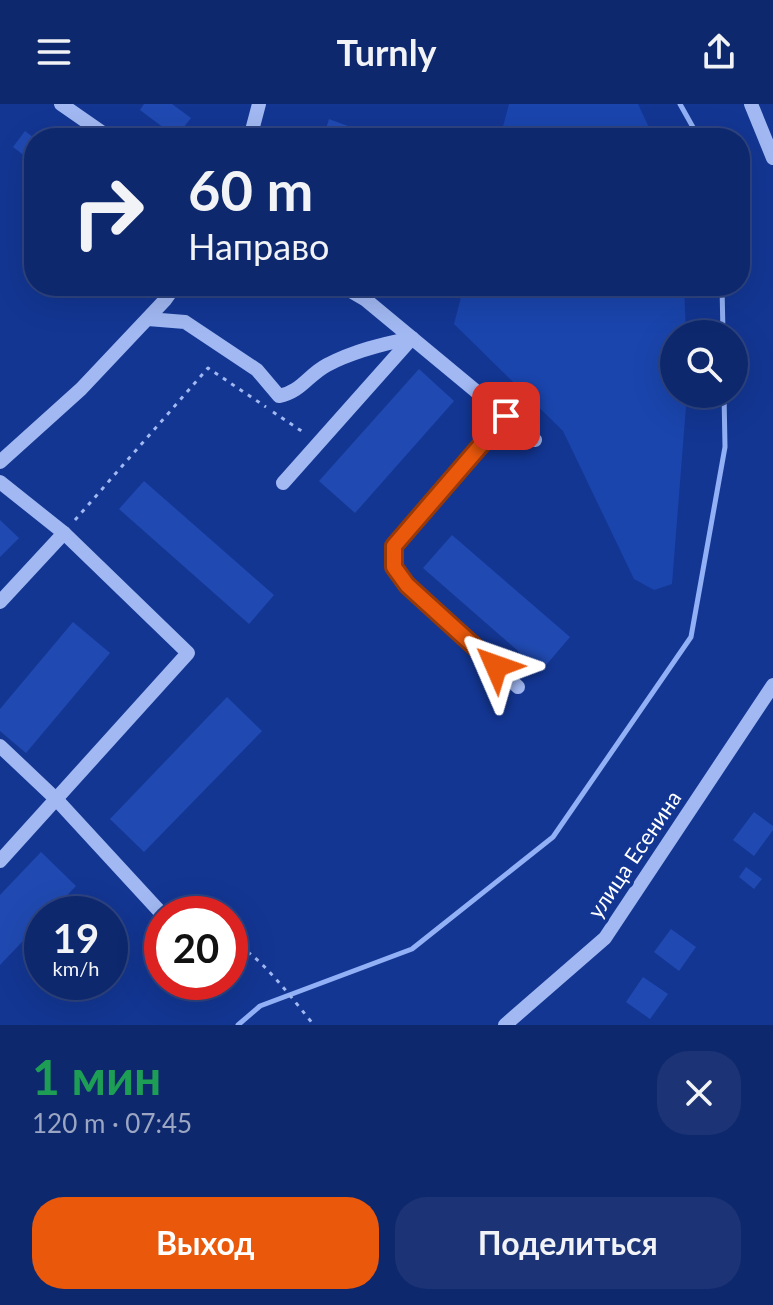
<!DOCTYPE html>
<html lang="ru">
<head>
<meta charset="utf-8">
<style>
	body { margin:0; font-family:Lato,sans-serif; background:#1c3476; color:#f1f3f6; height:100vh; display:flex; flex-direction:column; font-size:30px; white-space:nowrap }
	* { box-sizing:border-box; margin:0 }
	p { font-size:26px; color:#9ba6c2 }
	.icon { flex:none; width:44px; height:44px; fill:none; stroke:currentColor; stroke-width:2; stroke-linecap:round; stroke-linejoin:round }
	.map { position:relative; height:921px; overflow:hidden }
	.drawer { display:flex; flex-direction:column; background:#0e286e; flex:1 }
	.drawer>* { flex:none }
	.hud { position:absolute; left:24px; top:24px; width:726px; height:168px; border-radius:32px; box-shadow:0 8px 32px #0002,0 0 0 2px #2e4481; background:#0e286e; color:#f1f3f6; overflow:hidden }
	.fabs { position:absolute; left:660px; top:216px; display:grid; gap:16px }
	.fabs a { display:grid; place-items:center; width:88px; height:88px; border-radius:50%; background:#0e286e; box-shadow:0 8px 32px #0002,0 0 0 2px #2e4481; font-size:40px }
	.speed { position:absolute; left:24px; top:792px; display:flex; gap:16px; font-size:40px; font-weight:700; text-align:center }
	.speed>* { display:grid; place-content:center; width:104px; height:104px; border-radius:50%; background:#0e286e; box-shadow:0 8px 32px #0002,0 0 0 2px #2e4481; line-height:1 }
	.speed small { font-size:20px; font-weight:400 }
	.speed .limit { border:12px solid #d22; background:#fff; color:#111 }
	.pin { position:absolute; display:grid; place-items:center; width:68px; height:68px; color:#fff; margin:-34px; border-radius:16px; box-shadow:0 4px 12px #0006 }
	.me { position:absolute; width:88px; margin:-44px; rotate:313deg; stroke-linejoin:round; filter:drop-shadow(0 0 6px #0008) }
	.turn { display:flex; align-items:center; gap:28px; height:168px; padding:0 32px; font-size:36px }
	.turn .icon { width:104px; height:104px; stroke-width:2.5 }
	.turn b { display:block; font-size:56px; line-height:68px }
	.round { display:grid; place-items:center; flex:none; width:84px; height:84px; border-radius:32px; background:#1c3476 }
	.summary { display:flex; align-items:center; justify-content:space-between; height:136px; padding:0 32px }
	h1 { font-size:48px; font-weight:700; line-height:60px; color:#1e9e55 }
	.cta { display:flex; gap:16px; margin-top:auto; padding:16px 32px }
	.cta a { flex:1; height:92px; border-radius:32px; background:#ea580c; color:#fff; font-size:32px; font-weight:700; line-height:92px; text-align:center }
	.cta a+a { background:#1c3476; color:#f1f3f6 }
	header { display:flex; justify-content:space-between; align-items:center; height:104px; padding:0 32px; background:#0e286e; font-size:36px; font-weight:700 }
	.map>svg:first-child { display:block }
</style>
</head>
<body>
<header><svg class="icon" aria-label="menu" viewBox="0 0 24 24"><path d="M4 6h16M4 12h16M4 18h16"/></svg>Turnly<svg class="icon" aria-label="share" viewBox="0 0 24 24"><path d="M12 15V3M7 8l5-5 5 5M5 13v7h14v-7"/></svg></header>
<div class="map">
<svg width="773" height="921" viewBox="0 0 773 921">
	<rect width="100%" height="100%" fill="#133693"/>
	<g fill="#1a45ad">
		<path d="M509,0H638L654,34H500Z"/>
		<path d="M464,182H684L686,230H674V290H687L672,480L654,486L634,475L563,327L454,220Z"/>
	</g>
	<g fill="none" stroke-linecap="round" stroke-linejoin="round">
		<g stroke="#92b0f5" stroke-width="5">
			<path d="M680,0L699,34"/>
			<path d="M722,182L723,230"/>
			<path d="M238,921L260,902L412,845L553,733L691,533L725,343L724,290"/>
		</g>
	</g>
	<g fill="#204ab2">
		<path d="M144,0H172L191,14L176,33L140,6Z"/>
		<path d="M329,15L356,25L353,34H323Z"/>
		<path d="M25,27L34,34V59L13,43Z"/>
		<path d="M419,265L454,297L355,409L319,377Z"/>
		<path d="M144,377L274,491L249,520L119,405Z"/>
		<path d="M0,416L19,434L0,453Z"/>
		<path d="M452,431L570,533L541,567L423,464Z"/>
		<path d="M73,518L110,549L26,649L0,627V605Z"/>
		<path d="M227,593L262,627L144,748L110,715Z"/>
		<path d="M754,708L773,722V726L754,752L733,736Z"/>
		<path d="M41,748L76,782L49,810H42V817L0,861V791Z"/>
		<path d="M746,763L762,775L754,785L739,773Z"/>
		<path d="M671,825L696,843L679,867L654,848Z"/>
		<path d="M643,873L668,890L650,915L626,898Z"/>
	</g>
	<g fill="none" stroke-linecap="round" stroke-linejoin="round">
		<g stroke="#a1b8f2" stroke-width="3" stroke-dasharray="4 6" stroke-linecap="butt">
			<path d="M273,308L306,330"/>
			<path d="M75,416L208,264L266,303"/>
			<path d="M230,839C256,844 296,900 314,921"/>
		</g>
		<g stroke="#a1b8f2" stroke-width="14">
			<path d="M61,0L110,34"/>
			<path d="M751,0L773,54"/>
			<path d="M250,34L259,0"/>
			<path d="M342,182L366,196L535,336"/>
			<path d="M148,215L185,218L257,266L279,292C301,288 308,271 327,261C354,247 382,240 412,234"/>
			<path d="M506,312L394,442V463L407,481L518,583"/>
			<path d="M0,358L81,285L165,196L175,182"/>
			<path d="M0,378L64,429"/>
			<path d="M283,379L412,234"/>
			<path d="M0,498L64,429L188,549L0,757"/>
			<path d="M0,642L57,696L162,810"/>
			<path d="M505,921L605,834L773,581"/>
		</g>
	</g>
	<g fill="none" stroke-linecap="round" stroke-linejoin="round">
		<defs>
			<path id="route" d="M496,562L407,481L394,463V442L506,312"/>
		</defs>
		<use href="#route" stroke="#983908" stroke-width="20"/>
		<use href="#route" stroke="#ea580c" stroke-width="14"/>
	</g>
	<g text-anchor="middle" dominant-baseline="central" stroke-width="8" stroke-linejoin="round" paint-order="stroke">
		<g font-size="22" fill="#fff" stroke="#133693">
			<text transform="translate(634 750) rotate(-56)">улица Есенина</text>
		</g>
	</g>
</svg>
<div class="fabs">
<a><svg class="icon" aria-label="search" viewBox="0 0 24 24"><circle cx="10" cy="10" r="6"/><path d="M15 15l6 6"/></svg></a>
</div>
<div class="speed"><div>19<small>km/h</small></div><div class="limit">20</div></div>
<div class="pin" style="left:506px;top:312px;background:#d93025"><svg class="icon" aria-label="arrive" viewBox="0 0 24 24"><path d="M6 21V4h12l-3 4 3 4H6"/></svg></div>
<svg class="me" style="left:496px;top:562px" viewBox="-20 -20 40 40"><path d="M0-17L14 15 0 8-14 15z" fill="#ea580c" stroke="#fff" stroke-width="4"/></svg>
<div class="hud">
<div class="turn"><svg class="icon" aria-label="right" viewBox="0 0 24 24"><path d="M7 20v-9h11M14 6l5 5-5 5"/></svg><div><b>60 m</b>Направо</div></div>
</div>
</div>
<section class="drawer">
<div class="summary"><div><h1>1 мин</h1><p>120 m · 07:45</p></div><a class="round"><svg class="icon" aria-label="close" viewBox="0 0 24 24"><path d="M6 6l12 12M18 6L6 18"/></svg></a></div>
<div class="cta"><a>Выход</a><a>Поделиться</a></div>
</section>
</body>
</html>
